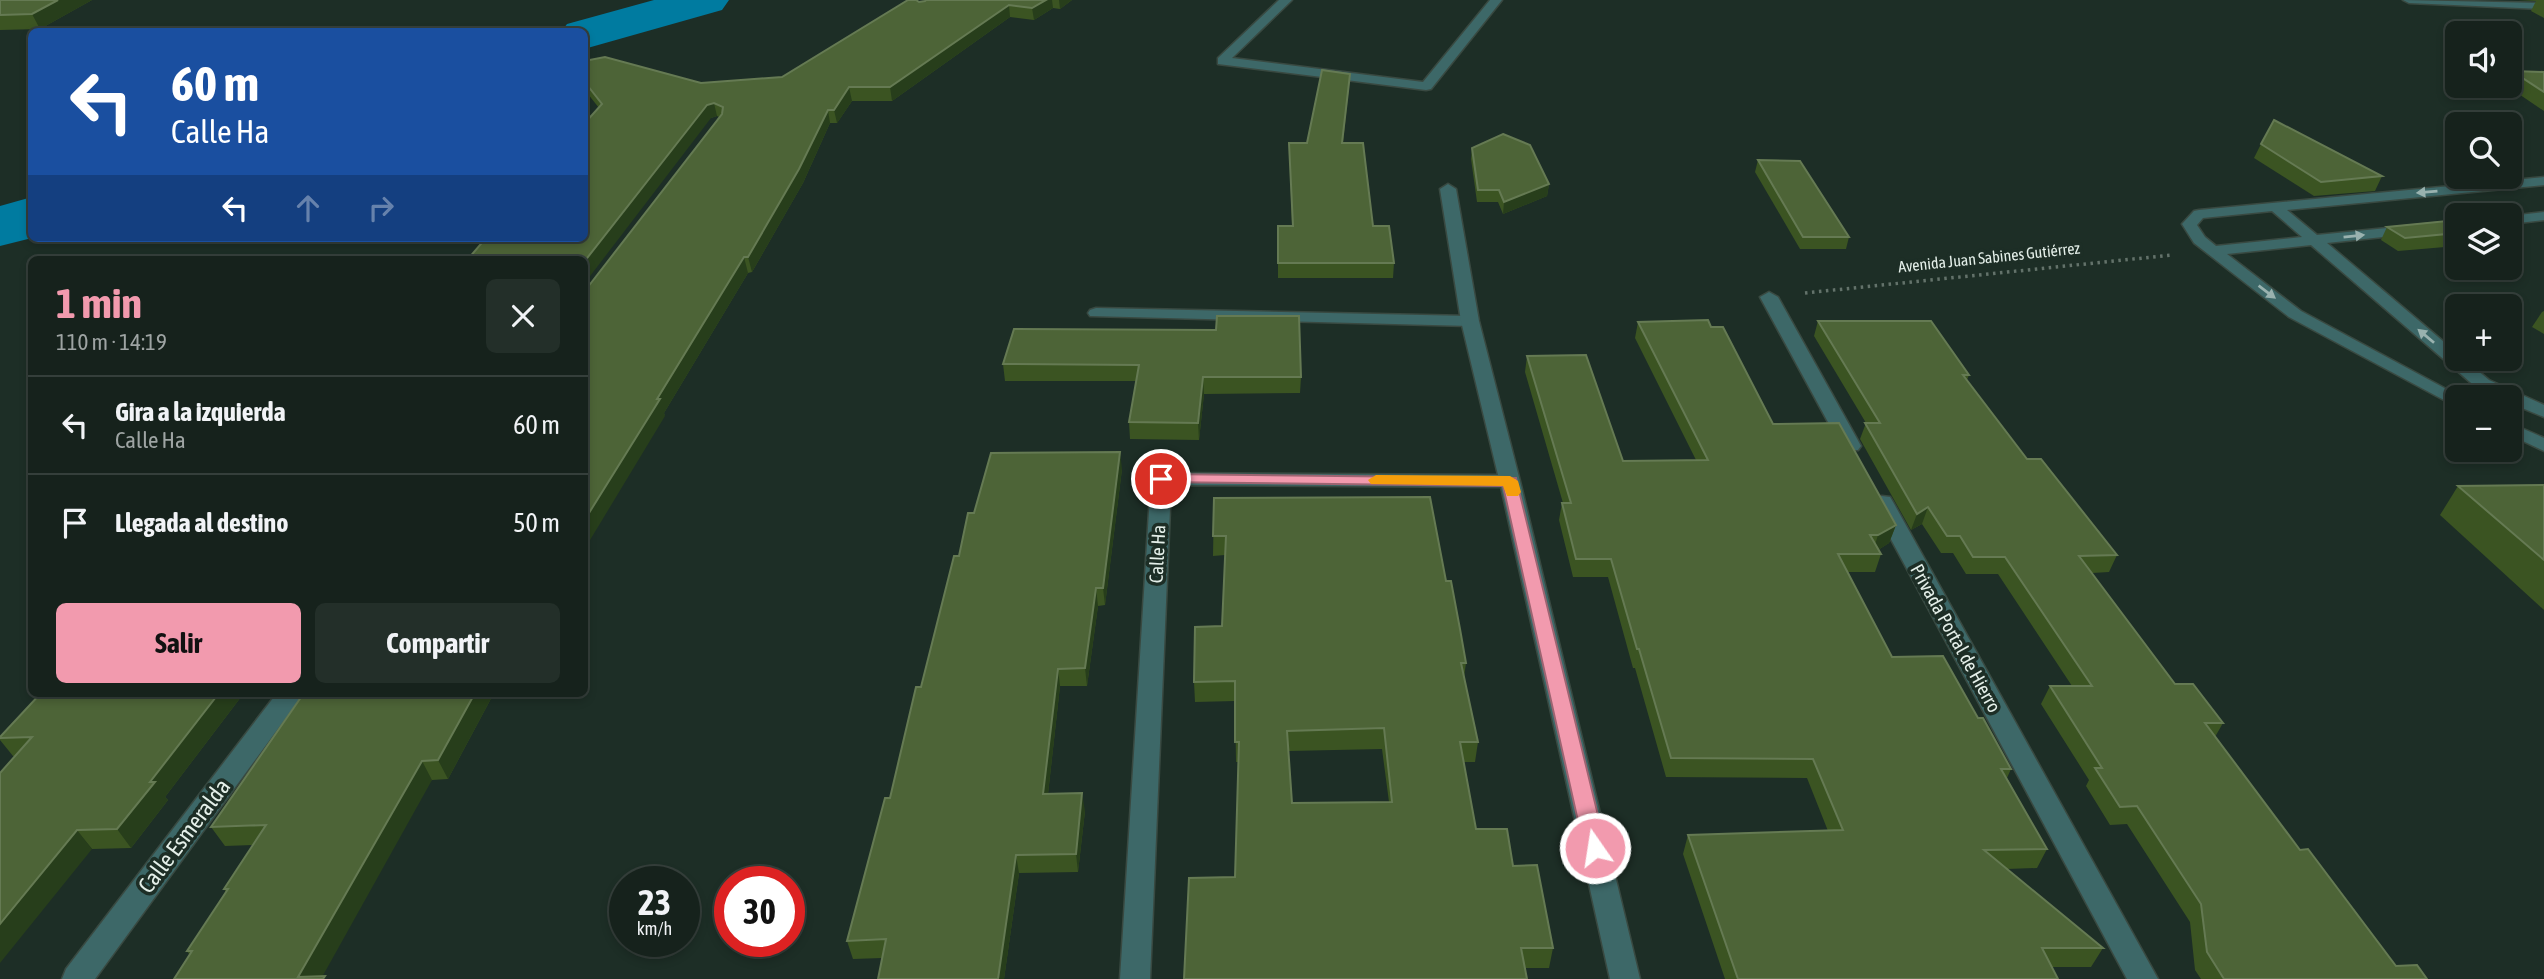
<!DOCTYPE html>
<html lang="es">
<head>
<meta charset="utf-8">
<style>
	body { margin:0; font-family:"Asap Condensed",sans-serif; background:#232f29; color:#f1f3f6; height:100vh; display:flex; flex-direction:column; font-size:26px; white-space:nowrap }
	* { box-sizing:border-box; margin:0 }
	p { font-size:23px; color:#9ea4a3 }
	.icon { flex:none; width:38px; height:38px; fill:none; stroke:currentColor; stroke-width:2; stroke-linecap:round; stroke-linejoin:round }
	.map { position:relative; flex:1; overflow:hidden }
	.sheet { position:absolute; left:28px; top:256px; width:560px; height:441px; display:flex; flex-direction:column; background:#16221c; border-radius:10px; box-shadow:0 4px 10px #0003,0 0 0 2px #353f3b }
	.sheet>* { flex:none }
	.top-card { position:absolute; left:28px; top:28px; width:560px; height:214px; border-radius:10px; box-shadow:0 4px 10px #0003,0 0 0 2px #353f3b; background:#1a4fa0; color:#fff; overflow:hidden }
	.controls { position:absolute; left:2445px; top:21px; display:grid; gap:14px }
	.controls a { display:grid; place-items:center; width:77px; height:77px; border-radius:10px; background:#16221c; box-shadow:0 4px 10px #0003,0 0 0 2px #353f3b; font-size:35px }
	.speed { position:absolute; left:609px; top:866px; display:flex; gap:14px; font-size:35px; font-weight:700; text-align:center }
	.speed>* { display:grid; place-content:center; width:91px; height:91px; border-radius:50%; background:#16221c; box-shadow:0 4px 10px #0003,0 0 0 2px #353f3b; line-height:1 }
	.speed small { font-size:18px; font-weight:400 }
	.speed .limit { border:10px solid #d22; background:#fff; color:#111 }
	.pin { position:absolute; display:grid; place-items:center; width:60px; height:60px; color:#fff; margin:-30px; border:4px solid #fff; border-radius:50%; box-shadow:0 2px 7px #0007 }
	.me { position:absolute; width:77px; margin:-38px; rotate:347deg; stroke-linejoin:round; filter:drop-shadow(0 0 5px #0008) }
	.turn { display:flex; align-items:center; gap:24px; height:147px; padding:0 28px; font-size:32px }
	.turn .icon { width:91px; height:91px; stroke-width:2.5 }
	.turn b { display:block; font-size:49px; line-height:60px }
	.lanes { display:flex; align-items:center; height:66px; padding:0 28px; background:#0003; justify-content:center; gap:35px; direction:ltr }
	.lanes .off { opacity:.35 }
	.round { display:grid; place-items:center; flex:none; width:74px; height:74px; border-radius:10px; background:#232f29 }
	.summary { display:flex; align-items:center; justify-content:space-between; height:119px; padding:0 28px }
	h1 { font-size:42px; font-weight:700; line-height:52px; color:#f29aae }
	.cta { display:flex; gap:14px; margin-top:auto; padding:14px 28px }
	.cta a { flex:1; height:80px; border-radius:10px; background:#f29aae; color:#111; font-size:28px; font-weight:700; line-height:80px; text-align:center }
	.cta a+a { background:#232f29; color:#f1f3f6 }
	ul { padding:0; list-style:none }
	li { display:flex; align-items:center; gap:21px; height:98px; padding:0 28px; border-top:2px solid #353f3b }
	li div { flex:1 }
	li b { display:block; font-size:26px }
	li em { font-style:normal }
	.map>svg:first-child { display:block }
</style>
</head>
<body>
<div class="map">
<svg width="2544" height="979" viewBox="0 0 2544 979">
	<rect width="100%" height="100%" fill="#1d2e26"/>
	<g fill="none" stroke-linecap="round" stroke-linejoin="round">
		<g fill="#007ba0" fill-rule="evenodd">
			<path d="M654,0H729L722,10L584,49V32H561L567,24Z"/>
			<path d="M32,197V238L0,246V206Z"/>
		</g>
		<defs>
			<g id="lane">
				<path d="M2544,177V185L2287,210L2317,235L2457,221V229L2327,243L2457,353V359H2464L2489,380L2544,405V417L2510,403V397H2498L2477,388L2311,245L2227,254L2301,311L2461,397H2457V407L2289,317L2194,243L2182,224L2194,211L2199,210ZM2272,211L2302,237L2216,246L2205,237L2197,225L2203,218Z"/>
				<path d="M2544,212V220L2510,224V216Z"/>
				<path d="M1096,308L1470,316L1478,321L1470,326L1090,316L1088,313L1090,310Z"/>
				<path d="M2510,423L2544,438V451L2510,435Z"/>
			</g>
			<g id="street">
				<path d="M1279,0H1292L1232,58L1423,82L1490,0H1502L1431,89L1426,90L1218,64V58Z"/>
				<path d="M2403,0L2544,3V9L2409,3Z"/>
				<path d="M1448,184L1456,189L1479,321L1520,481L1640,979H1610L1501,487L1171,485L1150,979H1120L1151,479L1154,475L1161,473L1498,475L1461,321L1440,189Z"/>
				<path d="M1769,292L1778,297L1861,446L1858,450H1844L1841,446L1760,297Z"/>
				<path d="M1882,496L1890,497L1893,502L2158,979H2127L1871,502L1874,497Z"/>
				<path d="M277,693H304L95,979H62L66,969Z"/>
			</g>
		</defs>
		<use href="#lane" stroke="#394941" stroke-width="3"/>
		<use href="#street" stroke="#394941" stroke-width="3"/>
		<path stroke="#63726a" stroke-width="3.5" stroke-dasharray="2.5 4.5" stroke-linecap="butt" d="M1805,293L2172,255"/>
		<use href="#lane" fill="#3d6868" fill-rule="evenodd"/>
		<use href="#street" fill="#3d6868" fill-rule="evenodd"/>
	</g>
	<g fill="#3b5422" fill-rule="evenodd">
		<path d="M0,0H92L40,29L0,30Z"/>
		<path d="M926,0H1072L1060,9L1053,8L1034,20L1010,17L892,101H852L837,123H830L803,183L752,272L748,273L664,413L665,416L585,292L719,117L717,116L711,118L599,108L584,89V61L701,83L782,77L919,2L925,1Z"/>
		<path d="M2518,0H2544V18L2531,11L2536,1Z"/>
		<path d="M2512,71L2544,72V111L2507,86H2510V75Z"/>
		<path d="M1349,87L1343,143L1373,226L1394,263L1393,278H1278V226H1292L1289,143H1307Z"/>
		<path d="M2261,144L2382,176L2375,191L2314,196L2254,158Z"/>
		<path d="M1472,148L1549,184L1547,196L1503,214L1498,202H1477L1471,159Z"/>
		<path d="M1758,160L1849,237L1846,249H1800L1755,172Z"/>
		<path d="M2457,220V246L2398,251L2381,240L2387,227Z"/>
		<path d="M2544,311V334L2532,327L2542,312Z"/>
		<path d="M1818,321L1969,375L1967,380L2027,459L2117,555L2109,572L2092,573L2175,684L2223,723L2215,737L2300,850L2396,966L2427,979H2201L2195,970L2190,922L2127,824L2110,825L2086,786L2089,780L2041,704L2050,686H2072L1998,574H1966L1953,553H1941L1922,524L1911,530L1860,439L1866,423L1814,336Z"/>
		<path d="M1638,322L1711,327L1773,424L1896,525L1889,543L1878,550L1881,554L1875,572H1848L1892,657L1978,718L2011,769L2007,778L2047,849L2037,868L2007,869L2103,948L2091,967H2052L2058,979H1725L1683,854L1688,835L1828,831L1807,778L1666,777L1635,668H1633L1608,577H1573L1559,520L1562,503H1563L1525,372L1527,356L1623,461L1696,460L1635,338Z"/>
		<path d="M1014,329L1301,377L1300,393L1204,394L1199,440L1130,439L1129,422L1136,381H1005L1003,364Z"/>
		<path d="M1122,469L1105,605L1098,606L1087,686H1060L1048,794L1085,811L1078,872L1019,873L1004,979H878L882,958L853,959L847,941L890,798L921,687L959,556L974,513Z"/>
		<path d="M2544,485V610L2440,515L2458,486Z"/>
		<path d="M1214,498L1446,581L1466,663L1464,677L1478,742L1475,762H1463L1476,829L1513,866L1553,948L1549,968H1525L1235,877L1238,762H1236L1235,701L1195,702L1194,682L1222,626L1225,555L1213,556ZM1382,749L1389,802L1292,803L1288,751Z"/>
		<path d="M41,693H244L165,797L168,800L131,848L92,849L15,756H13L0,740V737Z"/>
		<path d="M494,693L448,779L432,780L189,954L187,951L226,892L224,889L253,845L225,846L211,827Z"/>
	</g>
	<g fill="#273e1b">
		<path d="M58,0H92L40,29L32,14Z"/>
		<path d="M1046,0H1052L1053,8L1034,20L1032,8Z"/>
		<path d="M1059,0H1072L1060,9Z"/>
		<path d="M1009,5L1010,17L892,101L890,87Z"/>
		<path d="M1350,74L1349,87L1341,156L1342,143Z"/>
		<path d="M849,87L852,101L837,123L834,110Z"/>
		<path d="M714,103L717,116L711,118L584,284V262L707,105Z"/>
		<path d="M828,110L830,123L803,183L752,272L748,257Z"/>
		<path d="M1549,184L1547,196L1503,214L1504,202Z"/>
		<path d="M744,257L748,273L664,413L665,416L584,550V521Z"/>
		<path d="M1203,377L1204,394L1199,440L1198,423Z"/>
		<path d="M1120,452L1122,469L1105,605L1103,588Z"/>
		<path d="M1928,507L1922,524L1911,530L1917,514Z"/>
		<path d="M1896,525L1889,543L1872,554L1878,535Z"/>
		<path d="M1096,588L1098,606L1087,686L1085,668Z"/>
		<path d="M1058,669L1060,686L1046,812L1043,794Z"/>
		<path d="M219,693H244L165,797L168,800L131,848L117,829L150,782Z"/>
		<path d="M475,693H494L448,779L438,760Z"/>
		<path d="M422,761L432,780L321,979L298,977Z"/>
		<path d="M1082,793L1085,811L1078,872L1076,854Z"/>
		<path d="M77,830L92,849L0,963V924Z"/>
		<path d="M1016,855L1019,873L1004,979H998Z"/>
	</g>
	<g fill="#4d6437" stroke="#657a53" stroke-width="2" fill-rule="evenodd">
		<path d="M0,0H58L32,14L0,15Z"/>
		<path d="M908,0H916L919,2L925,1L926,0H1046L1032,8L1009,5L890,87H849L834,110H828L799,169L748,257H744L657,399H660L584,521V292L722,114L723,107L714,103L707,105L584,262V259H468L486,238H584V124L602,104L584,81V61L605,57L701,83L782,77Z"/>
		<path d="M1322,70L1350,74L1342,143H1363L1373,226H1389L1394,263H1278V226H1293L1289,143H1307Z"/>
		<path d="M2512,71L2544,72V92Z"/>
		<path d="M2274,120L2382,176L2321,182L2261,144Z"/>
		<path d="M1503,134L1530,145L1549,184L1504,202L1499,190H1478L1472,148Z"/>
		<path d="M1758,160L1800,161L1849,237H1803Z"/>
		<path d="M2457,220V233L2405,238L2387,227Z"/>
		<path d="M1217,316H1299L1301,377H1203L1198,423L1129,422L1139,365L1003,364L1014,329L1216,330Z"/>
		<path d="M1708,320L1711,327H1723L1773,424L1839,423L1896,525L1878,535H1870L1881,554H1838L1892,657L1943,656L1978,718H1983L2011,769H2001L2047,849L1984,850L2103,948H2042L2058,979H1738L1688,835L1843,830L1813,759L1671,758L1639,649H1637L1611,559H1576L1562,503H1571L1527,356L1586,355L1623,461L1708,460L1638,322Z"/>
		<path d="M1818,321H1931L1969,375H1963L2027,459H2041L2117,555L2079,556L2175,684H2193L2223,723H2205L2300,850L2308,849L2396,966L2417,965L2427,979H2224L2207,952L2201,904L2137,806L2120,807L2095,768H2102L2050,686H2092L2005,557H1973L1960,536H1947L1928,507L1917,514L1865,423H1880Z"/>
		<path d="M1120,452L1103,588H1096L1085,668L1058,669L1043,794L1082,793L1076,854L1016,855L998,979H878L886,939L847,941L885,798H890L916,687H921L954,556H959L968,513H974L991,453Z"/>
		<path d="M2544,485V560L2458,486Z"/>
		<path d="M1430,497L1446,581H1451L1460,629L1466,663H1461L1478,742H1460L1476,829H1507L1513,866L1537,865L1553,948H1521L1527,979H1184L1189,878L1235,877L1239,742H1235V681L1194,682L1195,627L1222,626L1226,536H1213L1214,498ZM1384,728L1392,802L1292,803L1287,731Z"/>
		<path d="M41,693H219L150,782H155L117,829L77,830L0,924V773L32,737L0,738V737Z"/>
		<path d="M304,693H475L438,760L422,761L298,977L325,976L323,979H174L192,951H187L228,889H224L266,825L211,827Z"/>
	</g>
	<defs><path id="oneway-solid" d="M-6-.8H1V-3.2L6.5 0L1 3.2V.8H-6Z" transform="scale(1.75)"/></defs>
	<g fill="#99b2af">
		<use href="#oneway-solid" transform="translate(2427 192) rotate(175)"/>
		<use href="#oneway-solid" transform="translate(2354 236) rotate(-6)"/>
		<use href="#oneway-solid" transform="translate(2267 292) rotate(37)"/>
		<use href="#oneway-solid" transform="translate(2426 336) rotate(-140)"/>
	</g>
	<path fill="#f29aae" stroke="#9d6471" stroke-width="2" d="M1161,474L1516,478L1606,848L1602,854L1595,857L1587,854L1584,848L1503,486L1155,482L1153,479Z"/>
	<path fill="#f59e0b" d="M1376,475L1510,476L1518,481L1521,492L1518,496H1507L1503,486L1371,484L1368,480Z"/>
	<g text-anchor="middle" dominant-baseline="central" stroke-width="7" stroke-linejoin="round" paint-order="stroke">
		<g font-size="16" fill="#e4efe9" stroke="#1d2e26">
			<text transform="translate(1989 257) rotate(-6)">Avenida Juan Sabines Gutiérrez</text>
		</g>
		<g font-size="19" fill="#e4efe9" stroke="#1d2e26">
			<text transform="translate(1157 554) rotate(-87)">Calle Ha</text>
			<text transform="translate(1956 638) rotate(61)">Privada Portal de Hierro</text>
		</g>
		<g font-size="23" fill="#e4efe9" stroke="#1d2e26">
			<text transform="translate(184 836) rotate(-53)">Calle Esmeralda</text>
		</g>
	</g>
</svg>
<div class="controls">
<a><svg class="icon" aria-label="sound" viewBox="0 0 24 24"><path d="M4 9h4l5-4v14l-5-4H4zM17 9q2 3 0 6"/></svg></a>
<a><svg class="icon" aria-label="search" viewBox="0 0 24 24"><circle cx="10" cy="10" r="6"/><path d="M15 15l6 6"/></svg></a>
<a><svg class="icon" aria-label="layers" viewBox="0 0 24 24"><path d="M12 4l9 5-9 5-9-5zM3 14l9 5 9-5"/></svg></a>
<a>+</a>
<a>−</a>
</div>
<div class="speed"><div>23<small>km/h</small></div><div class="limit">30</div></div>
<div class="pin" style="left:1161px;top:479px;background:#d93025"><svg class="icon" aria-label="arrive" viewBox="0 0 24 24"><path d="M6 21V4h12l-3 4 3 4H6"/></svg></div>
<svg class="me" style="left:1595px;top:848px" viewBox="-20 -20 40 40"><circle r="17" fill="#f29aae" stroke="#fff" stroke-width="3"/><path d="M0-11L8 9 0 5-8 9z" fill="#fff"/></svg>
<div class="top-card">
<div class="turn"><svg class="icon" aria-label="left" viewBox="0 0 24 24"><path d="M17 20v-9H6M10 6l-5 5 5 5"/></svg><div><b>60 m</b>Calle Ha</div></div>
<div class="lanes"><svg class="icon" aria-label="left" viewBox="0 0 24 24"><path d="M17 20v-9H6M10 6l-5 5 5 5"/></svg><svg class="icon off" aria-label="ahead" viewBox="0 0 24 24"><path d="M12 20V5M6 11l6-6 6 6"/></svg><svg class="icon off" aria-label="right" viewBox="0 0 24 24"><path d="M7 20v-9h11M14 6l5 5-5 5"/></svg></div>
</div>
<section class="sheet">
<div class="summary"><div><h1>1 min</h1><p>110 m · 14:19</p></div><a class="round"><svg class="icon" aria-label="close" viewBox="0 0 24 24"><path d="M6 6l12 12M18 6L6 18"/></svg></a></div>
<ul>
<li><svg class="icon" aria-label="left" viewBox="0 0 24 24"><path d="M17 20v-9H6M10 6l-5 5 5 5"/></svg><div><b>Gira a la izquierda</b><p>Calle Ha</p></div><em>60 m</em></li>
<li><svg class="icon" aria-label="arrive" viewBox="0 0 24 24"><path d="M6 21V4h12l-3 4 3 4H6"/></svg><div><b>Llegada al destino</b></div><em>50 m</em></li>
</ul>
<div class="cta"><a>Salir</a><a>Compartir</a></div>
</section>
</div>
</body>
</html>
